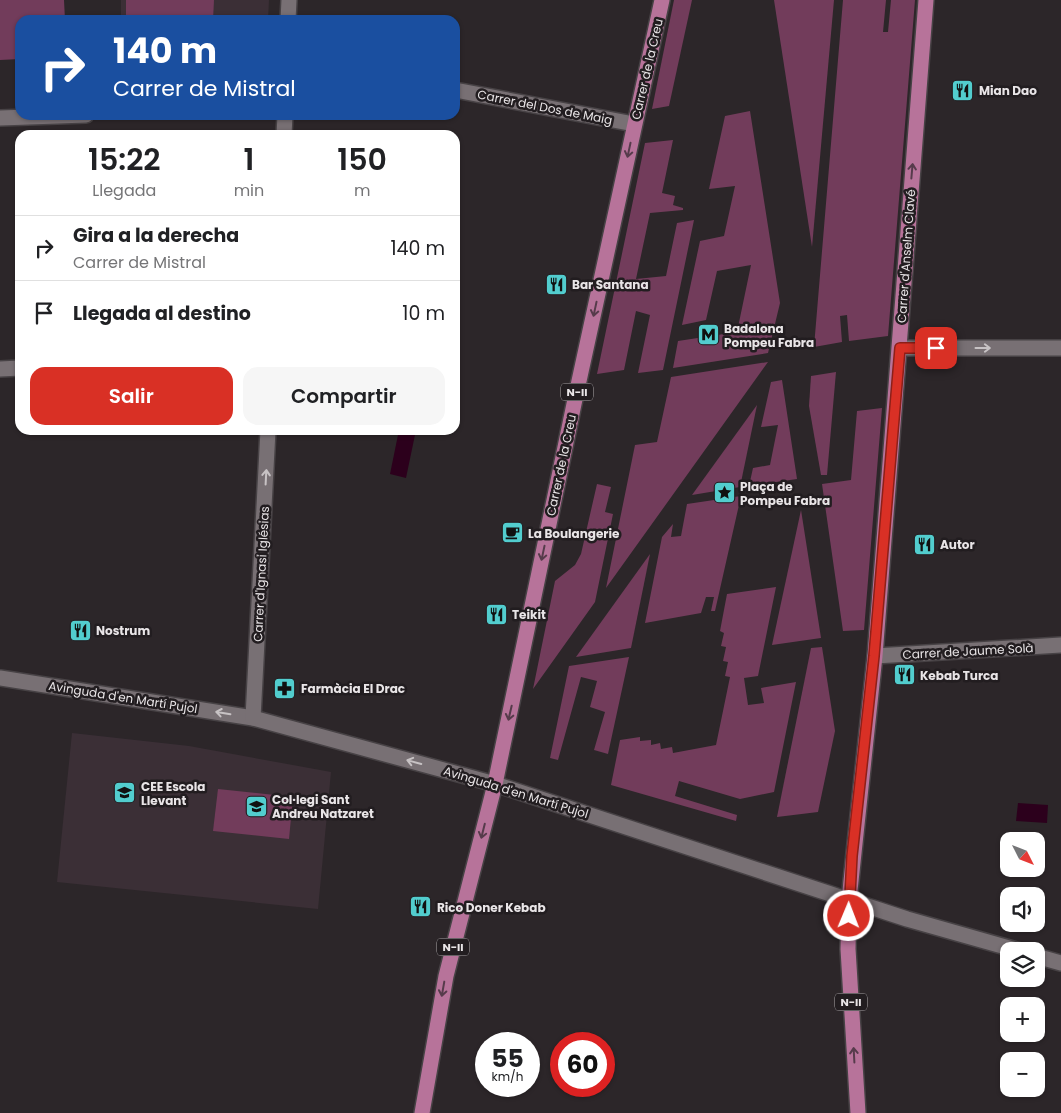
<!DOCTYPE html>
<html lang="es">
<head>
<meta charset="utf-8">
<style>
	body { margin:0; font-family:Poppins,sans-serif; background:#f6f6f6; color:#202124; height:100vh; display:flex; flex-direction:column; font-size:19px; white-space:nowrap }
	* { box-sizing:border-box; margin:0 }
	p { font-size:16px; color:#757577 }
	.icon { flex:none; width:28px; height:28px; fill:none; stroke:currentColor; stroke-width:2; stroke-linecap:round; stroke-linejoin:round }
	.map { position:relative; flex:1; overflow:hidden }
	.drawer { position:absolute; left:15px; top:130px; width:445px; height:305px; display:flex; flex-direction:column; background:#fff; border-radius:15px; box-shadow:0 1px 4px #0004 }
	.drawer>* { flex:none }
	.hud { position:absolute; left:15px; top:15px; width:445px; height:105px; border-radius:15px; box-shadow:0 1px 4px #0004; background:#1a4fa0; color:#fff; overflow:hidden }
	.needle { width:32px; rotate:132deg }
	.controls { position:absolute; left:1000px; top:832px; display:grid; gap:10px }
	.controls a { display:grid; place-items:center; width:45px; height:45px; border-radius:10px; background:#fff; box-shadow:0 1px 4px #0004; font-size:25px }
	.speed { position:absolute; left:475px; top:1032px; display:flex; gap:10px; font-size:25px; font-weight:700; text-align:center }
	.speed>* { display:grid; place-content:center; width:65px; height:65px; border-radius:50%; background:#fff; box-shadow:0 1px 4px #0004; line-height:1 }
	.speed small { font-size:12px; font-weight:400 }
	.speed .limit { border:8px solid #d22; background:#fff; color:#111 }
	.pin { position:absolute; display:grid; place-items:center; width:42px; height:42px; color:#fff; margin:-21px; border-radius:10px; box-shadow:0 2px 8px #0006 }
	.me { position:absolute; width:55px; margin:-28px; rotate:1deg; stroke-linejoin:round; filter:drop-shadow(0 0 4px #0008) }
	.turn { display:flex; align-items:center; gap:18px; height:105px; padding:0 15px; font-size:22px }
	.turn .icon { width:65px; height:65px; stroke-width:2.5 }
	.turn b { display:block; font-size:35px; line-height:42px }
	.eta { display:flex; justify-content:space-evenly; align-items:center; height:85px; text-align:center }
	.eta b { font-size:30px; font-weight:600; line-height:35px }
	.button { display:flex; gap:10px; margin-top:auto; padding:10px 15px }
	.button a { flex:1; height:58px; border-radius:15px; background:#d93025; color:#fff; font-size:20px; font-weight:600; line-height:58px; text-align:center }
	.button a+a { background:#f6f6f6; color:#202124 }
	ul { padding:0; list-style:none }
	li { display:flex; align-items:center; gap:15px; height:65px; padding:0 15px; border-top:1px solid #e0e0e0 }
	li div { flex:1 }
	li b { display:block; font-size:19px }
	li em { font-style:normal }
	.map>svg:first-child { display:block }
</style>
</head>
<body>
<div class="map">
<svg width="1061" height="1113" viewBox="0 0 1061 1113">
	<rect width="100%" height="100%" fill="#2c2629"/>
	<g fill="#3b2f36">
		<path d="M121,0H269L268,20H121Z"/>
		<path d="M72,733L189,746L331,772L318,909L57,882Z"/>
	</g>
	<g fill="#723c5b">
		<path d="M0,0H64L65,20H20V59L0,60Z"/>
		<path d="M126,0H214L213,20L126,19Z"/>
		<path d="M674,0H692L669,106L652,109Z"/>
		<path d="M774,0H834L812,247Z"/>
		<path d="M843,0H886L883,32H888L891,0H915L888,336L849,341L847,315L840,316L842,342L814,347Z"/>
		<path d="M750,111L780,303L768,353L673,368L678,341L737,332L751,265L717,271L706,320L682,325L700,241L724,236L735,186L709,189L725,116Z"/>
		<path d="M673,140L662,193L675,196L673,205L683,208V210L650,213L636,279L666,276L677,223L694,220L663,370L638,373L650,315L636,311L624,370L597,374L645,143Z"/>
		<path d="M768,362L606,588L635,445L657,442L671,377Z"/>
		<path d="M836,372L827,475H821L809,406L811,376Z"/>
		<path d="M782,380L797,479L749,486L753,468L770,465L778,425L761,427L771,382Z"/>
		<path d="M757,405L740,487L692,495Z"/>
		<path d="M882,408L864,630L843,631L822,484L851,480L857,411Z"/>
		<path d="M597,484L611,487L605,512L613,514L595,602L533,689L555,581L575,565L581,554Z"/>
		<path d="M741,496L715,611H711L714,597H706L701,613L645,623L662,537L673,524L671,537L681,536L687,504Z"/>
		<path d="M801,510L821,638L772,645Z"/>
		<path d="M650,554L631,648L576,657Z"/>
		<path d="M776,587L758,676L744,678L748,705L764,703L761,688L796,682L774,792L740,799L679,781L675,796L737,815L736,821L611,785L620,740L640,737V741L651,740V745L660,743L661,749L672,747L673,753L716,745L730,677L725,676L728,662L723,661L726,647L721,646L724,633L720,631L727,594Z"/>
		<path d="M822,647L835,731L818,812L777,817L811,648Z"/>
		<path d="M629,657L608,754L594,750L605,712L590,707L597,681L581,677L558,760L550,758L569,666Z"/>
		<path d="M218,789L293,797L289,839L213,831Z"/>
	</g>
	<g fill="#2c001c">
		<path d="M399,430H416L406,478L390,474Z"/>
		<path d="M1018,803L1048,805L1047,823L1016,821Z"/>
	</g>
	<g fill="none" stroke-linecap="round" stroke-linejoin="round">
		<defs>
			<g id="minor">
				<path d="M288,20L289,0"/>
				<path d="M455,90L634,124"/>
				<path d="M0,118L86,115"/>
				<path d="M284,135L285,115"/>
				<path d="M900,348H1061"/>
				<path d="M0,369L20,368"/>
				<path d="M875,656L1061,645"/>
				<path d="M0,678L253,718L495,784L907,919L1020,951"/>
				<path d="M253,718L268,430"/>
				<path d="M1036,956L1061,963"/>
			</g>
			<g id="major">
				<path d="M422,1113L446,976L495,784L574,404L662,0"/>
				<path d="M858,1113L848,949L849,900L875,656L926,0"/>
			</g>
		</defs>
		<use href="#minor" stroke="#474245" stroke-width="18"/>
		<use href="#major" stroke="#474245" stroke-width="18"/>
		<use href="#minor" stroke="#787074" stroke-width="15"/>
		<use href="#major" stroke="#b7739a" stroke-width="15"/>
	</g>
	<defs><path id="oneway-shaft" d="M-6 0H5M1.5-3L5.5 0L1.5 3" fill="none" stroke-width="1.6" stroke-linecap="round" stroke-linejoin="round" transform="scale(1.25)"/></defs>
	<g stroke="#563b4b">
		<use href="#oneway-shaft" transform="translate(629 150) rotate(102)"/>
		<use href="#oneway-shaft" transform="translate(912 171) rotate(-85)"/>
		<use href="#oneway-shaft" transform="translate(595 309) rotate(102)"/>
		<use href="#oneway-shaft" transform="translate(543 553) rotate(102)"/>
		<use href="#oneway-shaft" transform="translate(510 713) rotate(103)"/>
		<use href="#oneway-shaft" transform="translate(483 831) rotate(104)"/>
		<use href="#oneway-shaft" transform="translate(443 989) rotate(100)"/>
		<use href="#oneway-shaft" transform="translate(854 1055) rotate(-93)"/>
	</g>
	<g stroke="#c7c2c4">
		<use href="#oneway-shaft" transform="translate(983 348)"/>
		<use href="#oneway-shaft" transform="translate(266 477) rotate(-87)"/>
		<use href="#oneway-shaft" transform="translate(223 713) rotate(-171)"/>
		<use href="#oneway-shaft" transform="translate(414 762) rotate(-165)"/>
	</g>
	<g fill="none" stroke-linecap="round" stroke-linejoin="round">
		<defs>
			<path id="route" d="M849,916L852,856L874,656L900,348H936"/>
		</defs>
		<use href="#route" stroke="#8d1f18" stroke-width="12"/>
		<use href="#route" stroke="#d93025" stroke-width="9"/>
	</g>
	<defs>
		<symbol id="restaurant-square" viewBox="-11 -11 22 22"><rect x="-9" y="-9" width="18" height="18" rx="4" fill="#52cdce" stroke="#221d20"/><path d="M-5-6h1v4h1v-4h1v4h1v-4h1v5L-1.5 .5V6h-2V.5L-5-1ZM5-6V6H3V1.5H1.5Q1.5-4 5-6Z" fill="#111"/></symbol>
		<symbol id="metro-square" viewBox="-11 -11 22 22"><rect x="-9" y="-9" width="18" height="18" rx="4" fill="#52cdce" stroke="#221d20"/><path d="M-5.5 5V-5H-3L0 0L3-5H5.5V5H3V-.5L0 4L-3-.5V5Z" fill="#111"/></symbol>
		<symbol id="sight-square" viewBox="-11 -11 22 22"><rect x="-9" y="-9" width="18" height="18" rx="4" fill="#52cdce" stroke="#221d20"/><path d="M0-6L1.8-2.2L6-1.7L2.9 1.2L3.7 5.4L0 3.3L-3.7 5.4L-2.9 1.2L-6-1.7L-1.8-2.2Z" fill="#111"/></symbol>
		<symbol id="cafe-square" viewBox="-11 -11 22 22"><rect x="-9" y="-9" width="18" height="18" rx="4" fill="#52cdce" stroke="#221d20"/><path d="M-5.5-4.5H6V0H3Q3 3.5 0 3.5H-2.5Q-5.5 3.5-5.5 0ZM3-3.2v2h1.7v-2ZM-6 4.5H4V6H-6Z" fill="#111"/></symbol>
		<symbol id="pharmacy-square" viewBox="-11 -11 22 22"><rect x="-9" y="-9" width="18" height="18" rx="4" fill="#52cdce" stroke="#221d20"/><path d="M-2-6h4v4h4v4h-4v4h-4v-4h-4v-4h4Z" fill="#111"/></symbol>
		<symbol id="school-square" viewBox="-11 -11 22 22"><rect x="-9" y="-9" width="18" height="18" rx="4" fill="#52cdce" stroke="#221d20"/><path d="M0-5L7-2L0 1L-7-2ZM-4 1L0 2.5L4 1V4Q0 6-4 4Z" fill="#111"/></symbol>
	</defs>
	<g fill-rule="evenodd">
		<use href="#restaurant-square" x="950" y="78" width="25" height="25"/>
		<use href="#restaurant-square" x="544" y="272" width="25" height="25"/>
		<use href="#metro-square" x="696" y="322" width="25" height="25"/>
		<use href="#sight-square" x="712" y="480" width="25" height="25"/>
		<use href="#cafe-square" x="500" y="520" width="25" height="25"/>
		<use href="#restaurant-square" x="912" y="532" width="25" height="25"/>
		<use href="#restaurant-square" x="484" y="602" width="25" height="25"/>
		<use href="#restaurant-square" x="68" y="618" width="25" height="25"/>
		<use href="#restaurant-square" x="892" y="662" width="25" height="25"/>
		<use href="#pharmacy-square" x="272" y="676" width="25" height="25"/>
		<use href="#school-square" x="112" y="780" width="25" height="25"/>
		<use href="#school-square" x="244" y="794" width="25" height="25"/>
		<use href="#restaurant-square" x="408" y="894" width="25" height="25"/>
	</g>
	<g text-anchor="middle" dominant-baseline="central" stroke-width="5" stroke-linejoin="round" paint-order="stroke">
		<g fill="#221d20" stroke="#ada9ab" stroke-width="1">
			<rect x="561" y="383.5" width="32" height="17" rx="4"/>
			<rect x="437" y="938.5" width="32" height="17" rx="4"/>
			<rect x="835" y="993.5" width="32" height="17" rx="4"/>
		</g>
		<g font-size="11" font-weight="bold" fill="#e9e5e7">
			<text x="577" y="392">N-II</text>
			<text x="453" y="947">N-II</text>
			<text x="851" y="1002">N-II</text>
		</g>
		<g font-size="12" fill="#e9e5e7" stroke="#221d20">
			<text transform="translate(647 69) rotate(-77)">Carrer de la Creu</text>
			<text transform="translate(545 107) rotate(11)">Carrer del Dos de Maig</text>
			<text transform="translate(906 256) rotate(-86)">Carrer d'Anselm Clavé</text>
			<text transform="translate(561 465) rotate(-78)">Carrer de la Creu</text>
			<text transform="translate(261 574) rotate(-87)">Carrer d'Ignasi Iglésias</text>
			<text transform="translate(968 651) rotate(-3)">Carrer de Jaume Solà</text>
			<text transform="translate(123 697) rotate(9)">Avinguda d'en Martí Pujol</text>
			<text transform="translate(516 792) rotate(17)">Avinguda d'en Martí Pujol</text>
		</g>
		<g font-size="12" font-weight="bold" fill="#e9e5e7" stroke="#221d20" text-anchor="start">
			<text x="979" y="90">Mian Dao</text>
			<text x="572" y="284">Bar Santana</text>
			<text x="724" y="328">Badalona<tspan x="724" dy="14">Pompeu Fabra</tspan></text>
			<text x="740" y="486">Plaça de<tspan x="740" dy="14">Pompeu Fabra</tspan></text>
			<text x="528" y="533">La Boulangerie</text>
			<text x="940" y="544">Autor</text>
			<text x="512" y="614">Teikit</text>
			<text x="96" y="630">Nostrum</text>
			<text x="920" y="675">Kebab Turca</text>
			<text x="301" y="688">Farmàcia El Drac</text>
			<text x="141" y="786">CEE Escola<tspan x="141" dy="14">Llevant</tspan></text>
			<text x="272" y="799">Col·legi Sant<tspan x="272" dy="14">Andreu Natzaret</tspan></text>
			<text x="437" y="907">Rico Doner Kebab</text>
		</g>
	</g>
</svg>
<div class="controls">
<a><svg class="needle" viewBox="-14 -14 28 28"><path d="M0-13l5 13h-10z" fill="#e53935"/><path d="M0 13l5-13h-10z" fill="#757577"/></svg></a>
<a><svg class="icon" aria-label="sound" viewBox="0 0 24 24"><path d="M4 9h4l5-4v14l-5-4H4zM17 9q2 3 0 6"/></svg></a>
<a><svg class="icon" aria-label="layers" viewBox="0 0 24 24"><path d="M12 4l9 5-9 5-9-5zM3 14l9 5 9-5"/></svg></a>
<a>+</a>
<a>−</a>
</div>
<div class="speed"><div>55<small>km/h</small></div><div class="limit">60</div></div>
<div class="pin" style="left:936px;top:348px;background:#d93025"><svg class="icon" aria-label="arrive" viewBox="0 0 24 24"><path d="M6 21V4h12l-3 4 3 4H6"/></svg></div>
<svg class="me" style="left:849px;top:916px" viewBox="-20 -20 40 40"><circle r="17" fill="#d93025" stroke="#fff" stroke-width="3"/><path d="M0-11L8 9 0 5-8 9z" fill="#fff"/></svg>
<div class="hud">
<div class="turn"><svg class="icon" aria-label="right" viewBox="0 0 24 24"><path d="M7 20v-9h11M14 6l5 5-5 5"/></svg><div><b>140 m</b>Carrer de Mistral</div></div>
</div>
<section class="drawer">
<div class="eta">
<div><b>15:22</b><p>Llegada</p></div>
<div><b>1</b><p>min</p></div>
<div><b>150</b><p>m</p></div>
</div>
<ul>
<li><svg class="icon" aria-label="right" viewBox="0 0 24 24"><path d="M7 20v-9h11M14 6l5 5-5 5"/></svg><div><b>Gira a la derecha</b><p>Carrer de Mistral</p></div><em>140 m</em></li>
<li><svg class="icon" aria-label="arrive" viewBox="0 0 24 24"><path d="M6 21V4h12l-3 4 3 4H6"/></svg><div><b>Llegada al destino</b></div><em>10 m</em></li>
</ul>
<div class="button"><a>Salir</a><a>Compartir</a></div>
</section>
</div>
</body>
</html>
